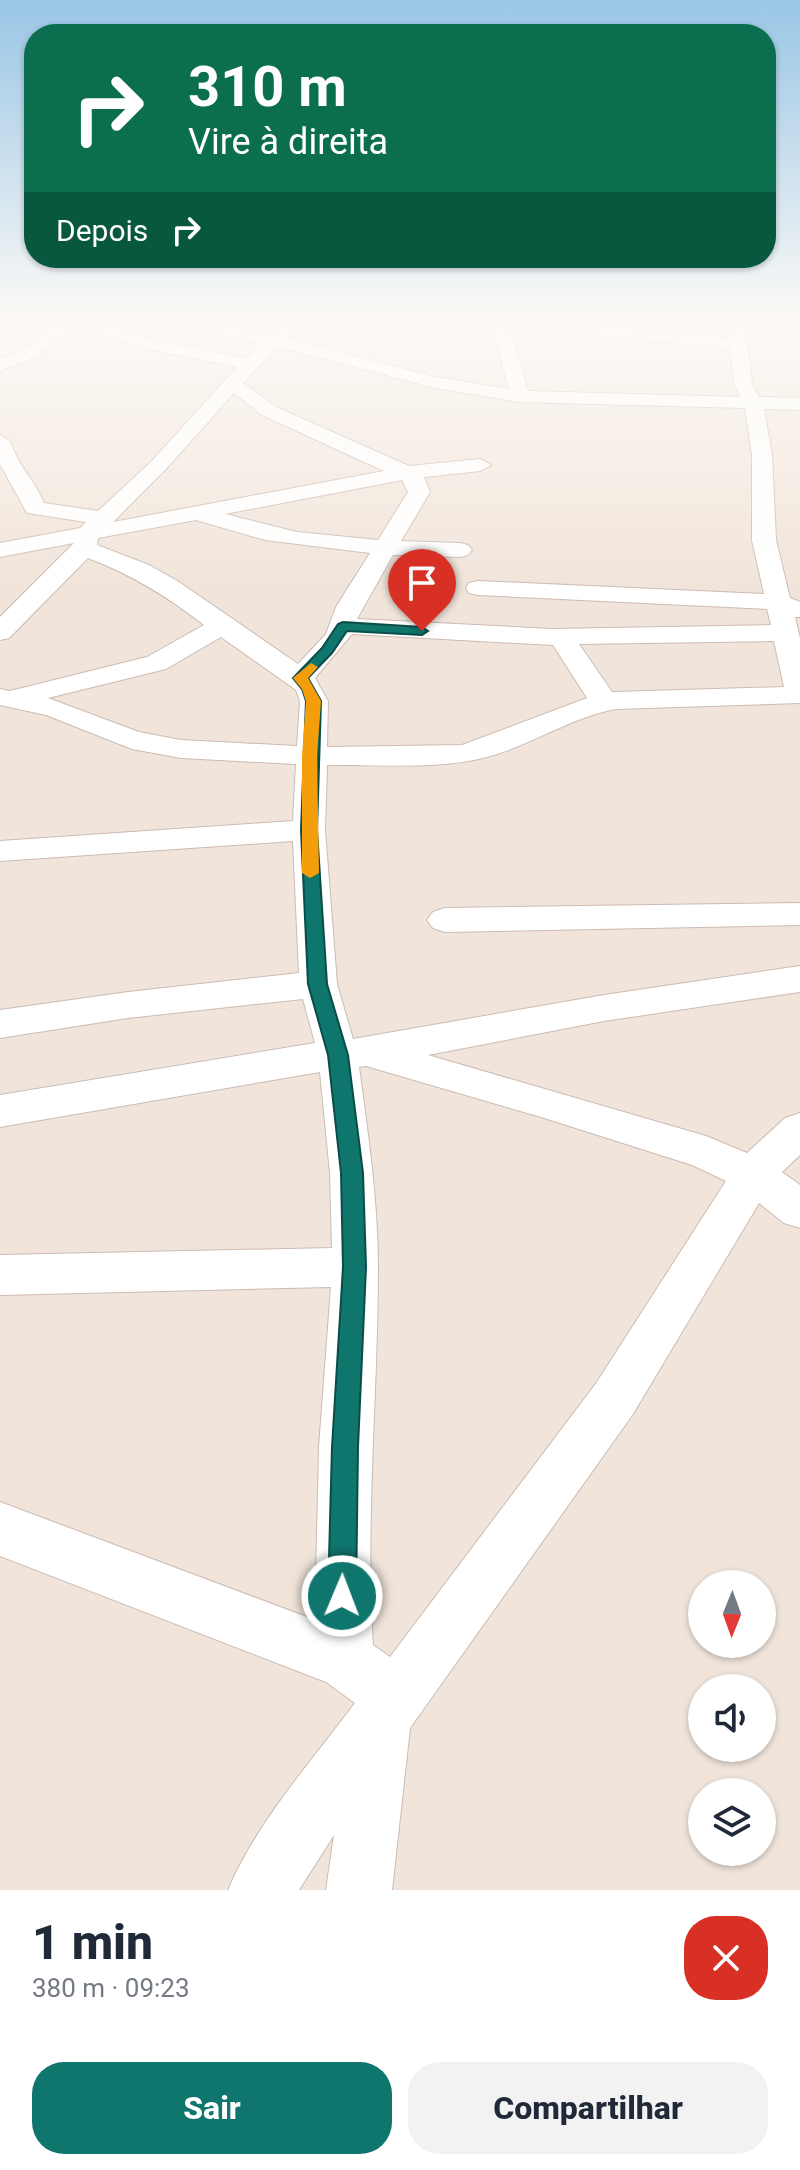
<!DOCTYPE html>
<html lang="pt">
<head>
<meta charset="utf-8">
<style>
	body { margin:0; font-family:Roboto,sans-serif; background:#f2f2f3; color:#1f2937; height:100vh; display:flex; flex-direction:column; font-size:30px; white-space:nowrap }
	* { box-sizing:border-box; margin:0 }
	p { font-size:26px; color:#747a83 }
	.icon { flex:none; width:44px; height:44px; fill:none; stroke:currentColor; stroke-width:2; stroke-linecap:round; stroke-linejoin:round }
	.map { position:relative; height:1890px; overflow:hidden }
	.panel { display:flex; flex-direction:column; background:#fff; flex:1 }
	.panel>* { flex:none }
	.banner { position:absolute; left:24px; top:24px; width:752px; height:244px; border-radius:32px; box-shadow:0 2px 6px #0004; background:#0b6e4f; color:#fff; overflow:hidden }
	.needle { width:52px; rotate:181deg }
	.buttons { position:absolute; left:688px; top:1570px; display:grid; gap:16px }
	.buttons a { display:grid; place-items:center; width:88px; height:88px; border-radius:50%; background:#fff; box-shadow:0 2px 6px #0004; font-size:40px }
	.pin { position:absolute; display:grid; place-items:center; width:68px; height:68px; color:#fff; margin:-82px -34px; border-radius:50% 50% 50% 0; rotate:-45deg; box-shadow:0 0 8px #0007 }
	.pin .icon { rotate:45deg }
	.me { position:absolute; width:88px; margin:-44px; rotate:1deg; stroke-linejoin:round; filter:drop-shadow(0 0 6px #0008) }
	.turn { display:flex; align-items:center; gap:28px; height:168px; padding:0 32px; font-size:36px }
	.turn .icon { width:104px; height:104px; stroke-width:2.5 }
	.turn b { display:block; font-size:56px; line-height:68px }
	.then { display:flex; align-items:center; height:76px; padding:0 32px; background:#0003; gap:16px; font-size:30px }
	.round { display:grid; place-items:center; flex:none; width:84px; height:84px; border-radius:32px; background:#f2f2f3 }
	.overview { display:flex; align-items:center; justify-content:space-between; height:136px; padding:0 32px }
	h1 { font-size:48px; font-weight:800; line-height:60px }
	.cta { display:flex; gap:16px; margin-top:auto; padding:16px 32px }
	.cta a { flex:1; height:92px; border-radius:32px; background:#0f766e; color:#fff; font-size:32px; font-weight:800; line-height:92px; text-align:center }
	.cta a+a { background:#f2f2f3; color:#1f2937 }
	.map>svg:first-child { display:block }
</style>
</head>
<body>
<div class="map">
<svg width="800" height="1890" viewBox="0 0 800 1890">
	<rect width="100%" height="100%" fill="#faf3ec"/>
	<path fill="#f1e5db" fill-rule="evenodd" d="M0,319H800V1890H0ZM702,1584H762V1644H702ZM702,1688H762V1748H702ZM702,1792H762V1852H702Z"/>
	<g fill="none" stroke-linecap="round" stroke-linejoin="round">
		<defs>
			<g id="minor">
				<path d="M59,319H82L154,340L246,358L261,343L164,324L156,319H192L270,335L286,319H304L286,338L436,377L509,389L492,326L469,323L467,319H532L729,338L728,319H744L752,384L759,397L800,398V410L764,409L772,455L776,540L790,598L800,602V617H795L800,638V703L616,709C573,717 536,742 494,755C442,771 381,764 327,765L325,830L337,984L353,1039L604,995L800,966V992L604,1021L428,1055L706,1136L747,1153L785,1118L800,1113V1155L782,1172L800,1185V1228L784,1223L759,1203L633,1414L410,1728L392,1890H326L334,1835L299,1890H228C257,1822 311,1762 355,1703L326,1682L0,1556V1502L315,1620L319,1447L331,1287L0,1295V1255L332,1248L330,1173L320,1072L0,1127V1095L315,1043L303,999L128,1018L0,1038V1010L128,992L299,973L293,841L0,861V841L293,821L296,764L181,758L132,749L46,715L0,705V689L10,691L147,657L204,625C167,596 132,575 88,558L9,638L0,640V617L74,543L0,557V543L80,528L86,522L27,513L0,464V435L10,441C17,464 35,481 44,503L98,511L151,462L237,367L151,350L71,327L37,356L0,371V359L25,348ZM509,327L730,348L734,384L740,397L528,391ZM278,347L436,388L519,402L745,408L752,455V540L764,594L478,581L469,583L466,588L469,593L478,595L767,609L771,625L552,629L357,619L393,555L460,557L468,555L472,550L468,545L460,543L401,541L430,492L424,477L480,471L491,465L480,459L409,466L276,407L243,383ZM234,393L262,415L384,471L113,522L165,470ZM402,480L408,492L378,540L297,532L225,514ZM196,520L265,540L370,553L336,607L326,634L298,664L179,582L149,565L97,545L98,538ZM352,634L553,645L587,698L462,745L327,747L328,701L315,678ZM221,637L296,690L300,701L297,746L181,740L139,732L48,698L166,669ZM774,641L784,687L612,692L579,644ZM366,1066L541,1117L692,1165L726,1181L597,1382L390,1657L373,1645C365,1519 378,1393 378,1267C378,1200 368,1134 359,1067Z"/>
				<path d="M800,903V925L445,932L433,928L427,920L433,912L445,908Z"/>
			</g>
		</defs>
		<use href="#minor" stroke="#ccbbb2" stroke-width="2"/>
		<use href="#minor" fill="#fff" fill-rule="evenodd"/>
	</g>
	<linearGradient id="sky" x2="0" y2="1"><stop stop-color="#99c6e6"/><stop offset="0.55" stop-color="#fdfaf6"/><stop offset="1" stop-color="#fdfaf6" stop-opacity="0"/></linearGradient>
	<rect width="800" height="584" fill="url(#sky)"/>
	<path fill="#0f766e" stroke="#0a4d48" stroke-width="2" d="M343,622L422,627L428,631L422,635L347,631L332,653L308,678L321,701L317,830L327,984L348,1055L363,1173L366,1267L358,1447L356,1596L352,1606L342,1610L332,1606L328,1596L332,1447L343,1267L341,1173L328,1055L308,984L301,830L306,701L302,689L293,678L322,648L338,624Z"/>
	<path fill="#f59e0b" d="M311,663L318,667L308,678L321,701L317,756L319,873L310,878L302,873V756L306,701L302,689L293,678Z"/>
</svg>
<div class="buttons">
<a><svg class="needle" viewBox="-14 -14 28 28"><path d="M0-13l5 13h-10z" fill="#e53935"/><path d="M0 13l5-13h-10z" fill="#747a83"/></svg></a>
<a><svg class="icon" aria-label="sound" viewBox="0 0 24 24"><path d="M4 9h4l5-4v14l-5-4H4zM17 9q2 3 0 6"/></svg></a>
<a><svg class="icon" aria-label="layers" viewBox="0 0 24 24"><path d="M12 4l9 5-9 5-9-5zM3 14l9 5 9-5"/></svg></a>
</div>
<div class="pin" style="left:422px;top:631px;background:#d93025"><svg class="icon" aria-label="arrive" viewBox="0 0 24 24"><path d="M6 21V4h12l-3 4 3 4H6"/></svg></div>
<svg class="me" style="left:342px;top:1596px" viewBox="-20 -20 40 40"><circle r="17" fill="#0f766e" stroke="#fff" stroke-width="3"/><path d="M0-11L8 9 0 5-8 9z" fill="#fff"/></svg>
<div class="banner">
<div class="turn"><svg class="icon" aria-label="right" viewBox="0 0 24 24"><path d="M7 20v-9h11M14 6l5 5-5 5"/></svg><div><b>310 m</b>Vire à direita</div></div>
<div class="then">Depois<svg class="icon" aria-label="right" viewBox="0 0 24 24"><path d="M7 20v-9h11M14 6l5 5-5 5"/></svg></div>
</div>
</div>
<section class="panel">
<div class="overview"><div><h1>1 min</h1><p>380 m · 09:23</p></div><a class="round" style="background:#d93025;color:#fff"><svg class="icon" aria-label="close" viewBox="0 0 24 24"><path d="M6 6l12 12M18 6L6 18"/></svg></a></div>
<div class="cta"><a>Sair</a><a>Compartilhar</a></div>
</section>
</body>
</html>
